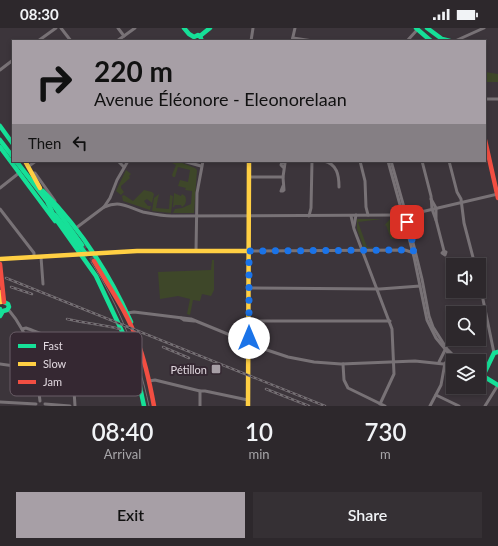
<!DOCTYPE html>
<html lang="en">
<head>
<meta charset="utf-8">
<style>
	body { margin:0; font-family:Lato,sans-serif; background:#353034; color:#f1f3f6; height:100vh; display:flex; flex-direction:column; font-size:15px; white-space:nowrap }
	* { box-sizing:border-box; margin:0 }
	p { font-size:13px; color:#a7a6a9 }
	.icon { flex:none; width:22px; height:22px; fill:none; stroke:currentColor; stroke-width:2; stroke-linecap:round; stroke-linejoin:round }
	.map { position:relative; height:378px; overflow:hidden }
	.drawer { display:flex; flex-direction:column; background:#2d282c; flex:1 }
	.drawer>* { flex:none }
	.top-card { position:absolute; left:12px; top:12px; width:474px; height:122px; border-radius:0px; box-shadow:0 2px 6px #0003,0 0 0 1px #484448; background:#a79fa6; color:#111; overflow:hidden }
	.tools { position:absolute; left:446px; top:230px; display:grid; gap:8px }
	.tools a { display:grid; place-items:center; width:40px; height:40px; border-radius:0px; background:#2d282c; box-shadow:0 2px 6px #0003,0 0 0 1px #484448; font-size:20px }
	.pin { position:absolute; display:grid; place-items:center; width:34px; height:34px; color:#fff; margin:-17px; border-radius:8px; box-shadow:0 2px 6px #0006 }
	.me { position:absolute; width:44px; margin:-22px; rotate:0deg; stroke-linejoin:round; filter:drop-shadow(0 0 3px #0008) }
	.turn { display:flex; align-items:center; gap:14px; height:84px; padding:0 16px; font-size:18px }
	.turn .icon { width:52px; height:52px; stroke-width:2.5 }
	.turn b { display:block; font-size:28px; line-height:34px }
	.then { display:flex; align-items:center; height:38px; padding:0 16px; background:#0003; gap:8px; font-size:15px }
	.eta { display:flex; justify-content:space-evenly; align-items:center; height:68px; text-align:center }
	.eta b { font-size:24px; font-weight:600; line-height:28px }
	.action { display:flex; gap:8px; margin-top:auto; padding:8px 16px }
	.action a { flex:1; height:46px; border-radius:0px; background:#a79fa6; color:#111; font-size:16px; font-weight:600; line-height:46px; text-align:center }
	.action a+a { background:#353034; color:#f1f3f6 }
	.status { display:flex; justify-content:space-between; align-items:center; height:28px; padding:0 20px; background:#2d282c; direction:ltr }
	.status svg { height:11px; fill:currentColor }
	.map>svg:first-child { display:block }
</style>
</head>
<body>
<div class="status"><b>08:30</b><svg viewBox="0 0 49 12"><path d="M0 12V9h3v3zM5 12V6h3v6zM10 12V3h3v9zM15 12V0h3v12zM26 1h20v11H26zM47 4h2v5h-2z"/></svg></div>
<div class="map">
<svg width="498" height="378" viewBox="0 0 498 378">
	<rect width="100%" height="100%" fill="#3c353b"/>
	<g fill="#3e4729">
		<path d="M485,44L498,46V54H485Z"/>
		<path d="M168,133H177L195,140L197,142L194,185H173L175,181L182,180L191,176L192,163L185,162L186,160L178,158L180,152L188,154L190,142L178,139L175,149H173L172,147L176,137Z"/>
		<path d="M126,142L131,146L129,148L130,150L121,158V160L124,164L121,167L116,163Z"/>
		<path d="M144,162L152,164L154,166L152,175L147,171L144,173L148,178H151L150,182L123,173L122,168L124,167L133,173Z"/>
		<path d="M174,165L181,168L182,166L185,168C187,172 186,177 182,179L181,177H175L174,179H173Z"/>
		<path d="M159,166L156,180L169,181L170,167L173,168L171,185L152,183L154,170Z"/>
		<path d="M357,191H382L358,194L367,219L377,220H364L357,201Z"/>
		<path d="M390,191V201L396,206L394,208L405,205L406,209L400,211L399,209L391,211L386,197L384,198Z"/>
		<path d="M212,232H214V262L211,268L202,266L200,273L193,272L190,287L187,286L190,271L178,268L160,271L158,244L211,242Z"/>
	</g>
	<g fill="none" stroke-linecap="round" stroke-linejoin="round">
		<path stroke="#554d54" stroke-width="5" stroke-dasharray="5 2.5" stroke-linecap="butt" d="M82,217L94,233"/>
		<g stroke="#787276" stroke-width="3">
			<path d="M61,0L71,13"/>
			<path d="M118,0L124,8"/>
			<path d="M293,10L313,13"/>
			<path d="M38,13L56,0"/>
			<path d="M117,13L135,0"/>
			<path d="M251,13L253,0"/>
			<path d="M292,13L295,0"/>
			<path d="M407,13L417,2"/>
			<path d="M455,13L484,0"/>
			<path d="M0,42L13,32"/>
			<path d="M485,71H498"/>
			<path d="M118,133L124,139"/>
			<path d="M183,133L201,138"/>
			<path d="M324,133C337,136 339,147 339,159"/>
			<path d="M360,133L365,153L366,179L368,187"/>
			<path d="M388,133L402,184"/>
			<path d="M391,133L405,183"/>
			<path d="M422,133L431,168L432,181L436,192L444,223L446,224L445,227L442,225L444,223"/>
			<path d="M449,133L457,164L461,171L464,195L475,237"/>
			<path d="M29,138L36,133"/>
			<path d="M33,145H35L55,173"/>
			<path d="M249,149H283"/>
			<path d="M283,158L281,163H283L284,162L283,149L285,135L282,134L281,137L284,140"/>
			<path d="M0,160L19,145"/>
			<path d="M431,171L436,180V192"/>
			<path d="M104,179C121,172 127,179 143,184C153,186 162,188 172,188L400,187"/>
			<path d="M0,181L34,225V229"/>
			<path d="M400,187L402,191H404L414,229L427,292L436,310L455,333"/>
			<path d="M408,187L407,190L422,251L429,288L433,299L447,321L459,333"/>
			<path d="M408,187L498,166"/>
			<path d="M309,188L311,180L312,133"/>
			<path d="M351,188L354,201L392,301L394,346L380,376"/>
			<path d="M354,198L356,187"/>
			<path d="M76,200L104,179L110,170L117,152L128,133"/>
			<path d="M196,223L197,165L203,133"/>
			<path d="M249,223L405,222L411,224L415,222"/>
			<path d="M41,229L43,256"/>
			<path d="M479,252L494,325"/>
			<path d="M249,260L380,261L420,258"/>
			<path d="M8,281C32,309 36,338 40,373"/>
			<path d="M127,285L134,284L191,291L267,322L288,329L314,334L341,336L415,333L453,337"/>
			<path d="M181,290L184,292L194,293"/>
			<path d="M249,293H390"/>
			<path d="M22,301L26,300C40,305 55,312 70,314C89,318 108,314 127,313"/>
			<path d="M71,315L75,378"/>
			<path d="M92,315L94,350"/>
			<path d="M439,334L445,322"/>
			<path d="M0,336L29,340H34L40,342L136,356L140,355"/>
			<path d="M343,336L344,352L348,360L385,378"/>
			<path d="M26,340L27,336L34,332"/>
			<path d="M149,353L155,352L200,363H205L248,372"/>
			<path d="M200,363V378"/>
			<path d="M436,367L459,378"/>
			<path d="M0,374L36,376"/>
			<path d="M45,376L70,378"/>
			<path d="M430,378L441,357L445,335"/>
			<path d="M485,378L498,357"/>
		</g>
		<g stroke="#16e098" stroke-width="4.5">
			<path d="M184,0L189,6L194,9L198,7L200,8L202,13"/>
			<path d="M416,0L431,13"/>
			<path d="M427,0L442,11L450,13"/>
			<path d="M200,8L210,0"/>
			<path d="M0,98L13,116"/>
			<path d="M0,112L13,129"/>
			<path d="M0,119L55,193"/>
			<path d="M16,133L47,173L55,190L96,248L128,316L137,345L144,378"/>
			<path d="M43,163C81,201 109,245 131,294"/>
			<path d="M49,171L82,217"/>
			<path d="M55,187L86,226"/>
			<path d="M0,281V282"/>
			<path d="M0,288L3,283L7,282L9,279L8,276L4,274"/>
			<path d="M498,324L494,325L483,348L498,357"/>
		</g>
		<g stroke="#ffcf43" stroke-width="4.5">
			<path d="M25,133L40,160"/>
			<path d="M0,231L137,223H249"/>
			<path d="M0,264L1,274"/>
			<path d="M248,378L249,133"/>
		</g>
		<g stroke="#f24e42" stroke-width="4.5">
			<path d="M485,112L498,170"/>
			<path d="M94,233C109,259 127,284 137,312C145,333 150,356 154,378"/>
			<path d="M0,236L4,274"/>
		</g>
		<path stroke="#746f73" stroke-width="1" d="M91,234C120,279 138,326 149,378"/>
		<defs>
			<g id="rail">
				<path d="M6,250L325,378"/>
				<path d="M11,259L32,266"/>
				<path d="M67,291C85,295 103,297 120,301"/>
				<path d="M163,319L189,330"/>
				<path d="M266,361L309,378"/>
			</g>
		</defs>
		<use href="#rail" stroke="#746f73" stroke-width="2.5"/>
		<use href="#rail" stroke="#352832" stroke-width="1" stroke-dasharray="3" stroke-linecap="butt"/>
	</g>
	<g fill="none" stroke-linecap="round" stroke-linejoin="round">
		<path stroke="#1a73e8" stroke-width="7" stroke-dasharray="0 12.6" d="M249,310V223L405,222L411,224L415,222L407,194"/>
	</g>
	<rect fill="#a79fa6" stroke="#352832" stroke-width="1.5" x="211" y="336" width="10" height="10" rx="2"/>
	<g text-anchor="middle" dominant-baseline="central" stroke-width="4" stroke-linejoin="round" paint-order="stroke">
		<g font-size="11" fill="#e1d8df" stroke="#352832" text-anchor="end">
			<text x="207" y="341">Pétillon</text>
		</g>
	</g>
	<rect x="10" y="304" width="132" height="64" rx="6" fill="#352832" stroke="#695d66" stroke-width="1"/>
	<rect x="18" y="316" width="18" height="4" fill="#16e098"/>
	<rect x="18" y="334" width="18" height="4" fill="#ffcf43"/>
	<rect x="18" y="352" width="18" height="4" fill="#f24e42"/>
	<g font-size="11" fill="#e1d8df">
		<text x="43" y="322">Fast</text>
		<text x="43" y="340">Slow</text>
		<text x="43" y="358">Jam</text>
	</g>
</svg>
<div class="tools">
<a><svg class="icon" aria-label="sound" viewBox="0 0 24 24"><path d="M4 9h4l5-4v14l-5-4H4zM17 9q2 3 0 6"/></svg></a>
<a><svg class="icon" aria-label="search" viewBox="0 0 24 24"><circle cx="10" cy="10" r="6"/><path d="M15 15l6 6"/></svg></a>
<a><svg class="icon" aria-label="layers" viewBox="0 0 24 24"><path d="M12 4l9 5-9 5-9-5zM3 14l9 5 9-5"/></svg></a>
</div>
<div class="pin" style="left:407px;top:194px;background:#d93025"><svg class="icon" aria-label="arrive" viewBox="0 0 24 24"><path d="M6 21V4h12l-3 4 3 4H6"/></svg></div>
<svg class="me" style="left:249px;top:310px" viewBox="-20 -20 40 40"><circle r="19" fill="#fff"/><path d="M0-13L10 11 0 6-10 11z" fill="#1a73e8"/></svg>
<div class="top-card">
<div class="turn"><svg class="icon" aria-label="right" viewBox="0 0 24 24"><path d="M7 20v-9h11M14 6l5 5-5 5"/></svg><div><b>220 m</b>Avenue Éléonore - Eleonorelaan</div></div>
<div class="then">Then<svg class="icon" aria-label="left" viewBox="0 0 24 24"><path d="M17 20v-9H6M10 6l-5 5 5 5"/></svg></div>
</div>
</div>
<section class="drawer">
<div class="eta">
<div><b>08:40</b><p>Arrival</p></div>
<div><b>10</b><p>min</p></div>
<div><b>730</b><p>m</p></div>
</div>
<div class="action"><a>Exit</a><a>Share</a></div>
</section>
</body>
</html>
